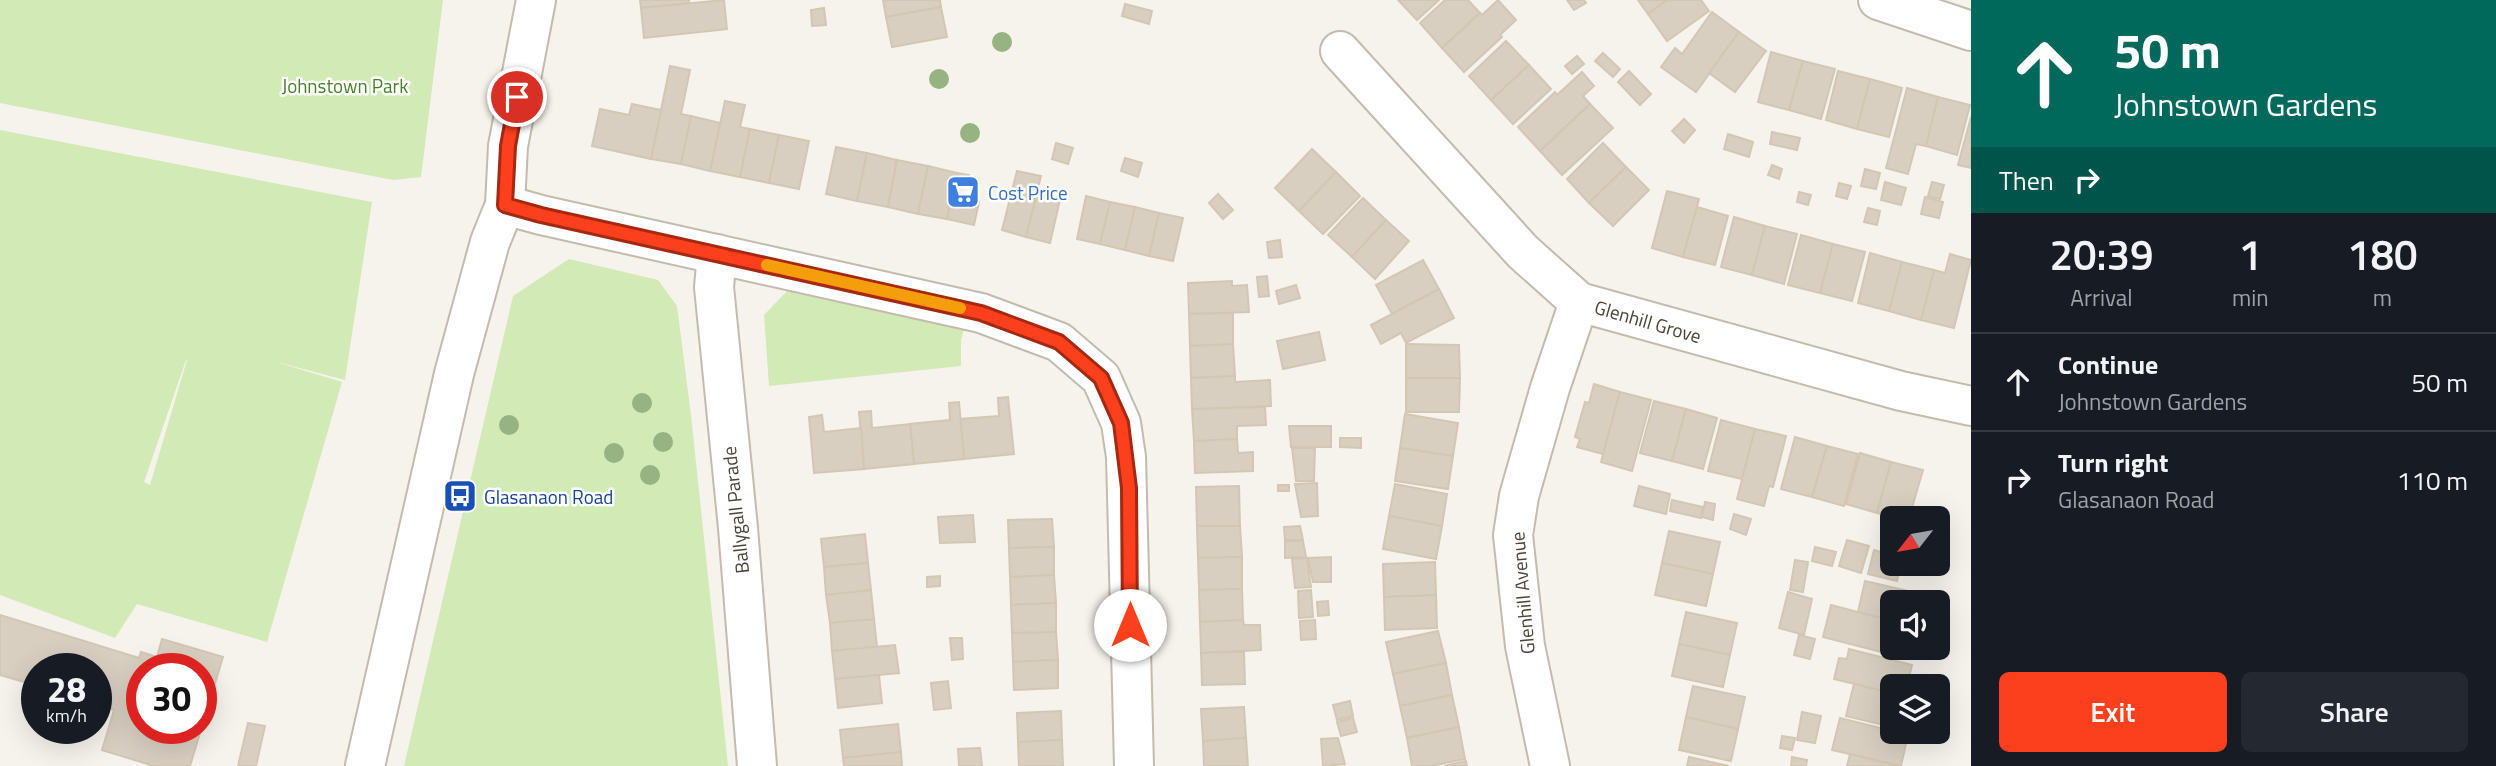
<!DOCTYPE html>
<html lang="en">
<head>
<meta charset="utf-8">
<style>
	body { margin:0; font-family:"Titillium Web",sans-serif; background:#242831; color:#f1f3f6; height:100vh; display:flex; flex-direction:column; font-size:26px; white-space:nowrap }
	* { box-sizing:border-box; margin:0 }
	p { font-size:23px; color:#9ea1a6 }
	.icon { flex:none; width:38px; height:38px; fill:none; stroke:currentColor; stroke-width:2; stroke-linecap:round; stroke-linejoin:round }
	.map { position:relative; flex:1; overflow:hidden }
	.side { display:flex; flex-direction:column; background:#171b24; width:525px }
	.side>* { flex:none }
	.hud { background:#00695c; color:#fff; overflow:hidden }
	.needle { width:46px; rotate:239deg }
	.controls { position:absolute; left:1880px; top:506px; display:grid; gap:14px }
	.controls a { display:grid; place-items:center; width:70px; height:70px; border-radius:10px; background:#171b24; box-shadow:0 7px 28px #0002; font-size:35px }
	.speed { position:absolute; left:21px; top:653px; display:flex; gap:14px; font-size:35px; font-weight:700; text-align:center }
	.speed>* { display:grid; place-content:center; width:91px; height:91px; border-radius:50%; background:#171b24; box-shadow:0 7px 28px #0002; line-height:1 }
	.speed small { font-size:18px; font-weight:400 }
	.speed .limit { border:10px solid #d22; background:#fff; color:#111 }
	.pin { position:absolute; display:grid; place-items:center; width:60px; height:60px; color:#fff; margin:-30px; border:4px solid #fff; border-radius:50%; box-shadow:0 2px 7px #0007 }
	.me { position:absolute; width:77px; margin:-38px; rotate:0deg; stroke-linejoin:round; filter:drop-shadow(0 0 5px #0008) }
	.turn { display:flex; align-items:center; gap:24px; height:147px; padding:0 28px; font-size:32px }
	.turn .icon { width:91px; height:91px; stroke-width:2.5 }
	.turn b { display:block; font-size:49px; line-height:60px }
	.then { display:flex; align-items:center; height:66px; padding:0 28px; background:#0003; gap:14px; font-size:26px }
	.eta { display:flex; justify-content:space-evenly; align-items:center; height:119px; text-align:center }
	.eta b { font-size:42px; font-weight:600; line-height:49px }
	.cta { display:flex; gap:14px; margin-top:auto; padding:14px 28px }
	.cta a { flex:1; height:80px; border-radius:10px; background:#fc3f1d; color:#fff; font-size:28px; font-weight:600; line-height:80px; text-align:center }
	.cta a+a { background:#242831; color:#f1f3f6 }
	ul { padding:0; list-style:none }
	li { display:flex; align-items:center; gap:21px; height:98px; padding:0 28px; border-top:2px solid #363941 }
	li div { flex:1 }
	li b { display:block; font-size:26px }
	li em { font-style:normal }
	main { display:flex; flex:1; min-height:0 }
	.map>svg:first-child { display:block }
</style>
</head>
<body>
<main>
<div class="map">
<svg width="1971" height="766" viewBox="0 0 1971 766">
	<rect width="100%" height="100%" fill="#f6f3ec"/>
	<g fill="#d2eab5" fill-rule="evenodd">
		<path d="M0,0H443L421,177L393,180L0,103Z"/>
		<path d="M0,130L372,202L345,380L273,361L342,382L267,642L137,604L115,638L0,595ZM186,360H187L150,485L144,482Z"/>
		<path d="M569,259L658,280L677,306L691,415L728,766H404L513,296Z"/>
		<path d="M790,288L966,322L961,340V366L769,386L764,315Z"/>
	</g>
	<g fill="#d8cfc1" stroke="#d3c7b4" stroke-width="2" fill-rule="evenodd">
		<path d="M640,0H689V3L641,8Z"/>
		<path d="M724,0L727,29L644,38L641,8Z"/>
		<path d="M883,0H940L941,7L886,17Z"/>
		<path d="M1398,0H1439L1417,20Z"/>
		<path d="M1445,0H1468L1480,13L1442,48L1420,23Z"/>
		<path d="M1498,0L1516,20L1500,35L1502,37L1464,72L1442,48L1480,13L1482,15Z"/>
		<path d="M1567,0H1584L1586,3L1574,10Z"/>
		<path d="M1638,0H1667L1648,14Z"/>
		<path d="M1667,0H1701L1709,11L1667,41L1648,14Z"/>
		<path d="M1125,4L1152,11L1149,24L1122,16Z"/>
		<path d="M941,7L947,37L892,47L886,17Z"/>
		<path d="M824,8L826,25L812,26L811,10Z"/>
		<path d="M1712,12L1739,32L1696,92L1661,67L1675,48L1682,54Z"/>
		<path d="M1739,32L1766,51L1735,92L1709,73Z"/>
		<path d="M1506,41L1529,65L1491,100L1469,76Z"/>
		<path d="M1771,52L1803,61L1789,110L1758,102Z"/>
		<path d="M1603,53L1620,69L1613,77L1595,61Z"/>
		<path d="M1577,56L1584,64L1572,74L1565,66Z"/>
		<path d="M1803,61L1835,69L1821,119L1789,110Z"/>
		<path d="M1529,65L1551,89L1513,124L1491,100Z"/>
		<path d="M670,66L690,70L681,114L691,116L681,164L651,159Z"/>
		<path d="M1629,71L1651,94L1640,105L1618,82Z"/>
		<path d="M1838,71L1870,79L1857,129L1826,120Z"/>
		<path d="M1582,72L1594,86L1583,96L1590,104L1540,151L1518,127L1555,92L1557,95Z"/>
		<path d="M1870,79L1902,88L1889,137L1857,129Z"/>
		<path d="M1907,88L1938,97L1926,146L1916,144L1908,174L1886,168Z"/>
		<path d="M1938,97L1970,105L1957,155L1926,146Z"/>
		<path d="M725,101L745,105L740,127L750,129L740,177L710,171Z"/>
		<path d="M632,104L661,110L651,159L592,146L600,109L629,115Z"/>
		<path d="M1590,104L1613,128L1562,175L1540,151Z"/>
		<path d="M691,116L720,123L710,171L681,164Z"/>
		<path d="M1971,117V168L1958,165Z"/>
		<path d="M1684,119L1695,130L1684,143L1672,131Z"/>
		<path d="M750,129L779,135L769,183L740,177Z"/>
		<path d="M1772,132L1800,138L1797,150L1770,144Z"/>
		<path d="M1728,134L1753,142L1749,157L1724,149Z"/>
		<path d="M779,135L809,141L799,189L769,183Z"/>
		<path d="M1056,143L1073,148L1068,164L1052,159Z"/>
		<path d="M1603,143L1626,167L1589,203L1567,179Z"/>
		<path d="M836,147L867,153L857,201L826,194Z"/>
		<path d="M1312,149L1336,172L1299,211L1275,188Z"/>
		<path d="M867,153L897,160L888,207L857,201Z"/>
		<path d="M1125,158L1142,163L1138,177L1121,171Z"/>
		<path d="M897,160L928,166L918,214L888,207Z"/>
		<path d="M1772,165L1782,169L1779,179L1768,175Z"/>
		<path d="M928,166L957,173L947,219L918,214Z"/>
		<path d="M1626,167L1649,190L1613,226L1589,203Z"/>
		<path d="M1865,169L1880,173L1876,189L1861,186Z"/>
		<path d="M1017,171L1041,176L1026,237L1002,230Z"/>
		<path d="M1336,172L1360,196L1323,234L1299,211Z"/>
		<path d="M957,173L969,175L968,181L979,202L974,225L947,219Z"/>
		<path d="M1885,182L1906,188L1901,205L1881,200Z"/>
		<path d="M1932,182L1944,185L1940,199L1928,196Z"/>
		<path d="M1839,183L1851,186L1847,199L1836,196Z"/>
		<path d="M1667,191L1699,199L1683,257L1652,248Z"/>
		<path d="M1799,192L1811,195L1808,205L1797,202Z"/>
		<path d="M1037,194L1060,200L1050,243L1026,237Z"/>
		<path d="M1218,194L1233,210L1223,219L1209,203Z"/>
		<path d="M1086,196L1110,202L1100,244L1077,239Z"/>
		<path d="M1925,197L1943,202L1939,218L1921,214Z"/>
		<path d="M1363,198L1386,220L1352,257L1328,235Z"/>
		<path d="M1110,202L1135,207L1125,250L1100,244Z"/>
		<path d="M1135,207L1159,213L1149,256L1125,250Z"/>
		<path d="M1697,207L1728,216L1715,265L1683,257Z"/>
		<path d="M1868,208L1880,211L1877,225L1864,222Z"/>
		<path d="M1159,213L1183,218L1173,261L1149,256Z"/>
		<path d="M1734,217L1765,226L1752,275L1721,267Z"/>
		<path d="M1386,220L1409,241L1375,279L1352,257Z"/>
		<path d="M1765,226L1797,234L1784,284L1752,275Z"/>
		<path d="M1801,235L1833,244L1820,293L1788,285Z"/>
		<path d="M1280,240L1282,257L1269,258L1267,242Z"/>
		<path d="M1833,244L1865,252L1852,301L1820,293Z"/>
		<path d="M1870,253L1902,262L1889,311L1858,303Z"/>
		<path d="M1950,254L1971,260L1954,328L1921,320L1934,270L1945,273Z"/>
		<path d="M1423,260L1439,289L1392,314L1376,285Z"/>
		<path d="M1902,262L1934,270L1921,320L1889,311Z"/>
		<path d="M1267,276L1269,296L1259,297L1257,277Z"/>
		<path d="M1232,281V286L1247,285L1249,312L1189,314L1188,283Z"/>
		<path d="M1296,285L1300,298L1279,304L1276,291Z"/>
		<path d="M1439,289L1454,318L1406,343L1401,333L1381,344L1371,325Z"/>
		<path d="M1233,313V344L1190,346L1189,314Z"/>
		<path d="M1319,332L1325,360L1283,369L1277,341Z"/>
		<path d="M1233,344L1235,376L1191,378L1190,346Z"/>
		<path d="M1406,344L1459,345L1460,378H1406Z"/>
		<path d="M1235,376V382L1270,380L1271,406L1192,409L1191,378Z"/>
		<path d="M1406,378H1460L1459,412H1406Z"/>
		<path d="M1594,384L1620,392L1603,454L1577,447L1580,439L1575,437L1585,402L1589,403Z"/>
		<path d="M1620,392L1651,400L1632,471L1601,462Z"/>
		<path d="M1008,397L1014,454L964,459L960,419L999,416L998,398Z"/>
		<path d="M1654,401L1686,409L1672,461L1640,453Z"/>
		<path d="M959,402L964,459L914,464L910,424L950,420L949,403Z"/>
		<path d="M1265,407L1266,425L1237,426V439L1194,441L1192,409Z"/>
		<path d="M1686,409L1717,418L1703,469L1672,461Z"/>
		<path d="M871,411L872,428L910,424L914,464L864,469L859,412Z"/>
		<path d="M1405,414L1458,423L1453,456L1400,448Z"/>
		<path d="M822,415L824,432L861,428L864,469L814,473L809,417Z"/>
		<path d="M1721,420L1755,429L1742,479L1708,471Z"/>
		<path d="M1289,426H1331V447H1291Z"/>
		<path d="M1755,429L1786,436L1773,487L1769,486L1764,506L1737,499Z"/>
		<path d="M1795,437L1827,446L1812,497L1781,489Z"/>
		<path d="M1340,438H1361V448L1340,447Z"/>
		<path d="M1237,439L1238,453L1253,452V471L1195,473L1194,441Z"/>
		<path d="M1827,446L1858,454L1844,506L1812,497Z"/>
		<path d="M1292,448H1315L1314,481H1296Z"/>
		<path d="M1400,448L1453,456L1448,489L1395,481Z"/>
		<path d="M1860,453L1891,462L1877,513L1846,504Z"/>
		<path d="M1891,462L1923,470L1909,518H1895L1877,513Z"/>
		<path d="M1317,483L1318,516L1301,517L1295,484Z"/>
		<path d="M1395,484L1447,494L1442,526L1389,516Z"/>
		<rect x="1278" y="485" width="11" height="6"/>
		<path d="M1239,486L1240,526H1197L1196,487Z"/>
		<path d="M1639,486L1670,494L1666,514L1634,506Z"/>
		<path d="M1672,500L1703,507L1701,518L1670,511Z"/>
		<path d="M1705,502L1715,504L1713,520L1702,517Z"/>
		<path d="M1734,514L1751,519L1746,535L1730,529Z"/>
		<path d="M973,515L975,542L940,543L938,517Z"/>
		<path d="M1389,516L1442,526L1436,559L1383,549Z"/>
		<path d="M1052,519L1054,547L1009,548L1008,520Z"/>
		<path d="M1197,526H1240L1242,557L1198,558Z"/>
		<path d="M1300,526L1303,540H1285L1284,527Z"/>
		<path d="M1669,531L1720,542L1713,574L1662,563Z"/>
		<path d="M865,534L868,563L824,567L821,539Z"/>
		<path d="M1847,540L1869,546L1861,573L1839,566Z"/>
		<path d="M1285,541H1303L1306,557L1285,558Z"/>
		<path d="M1054,547V575L1010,577L1009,548Z"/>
		<path d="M1815,547L1836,552L1832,566L1812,561Z"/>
		<path d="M1874,550L1892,555V564H1901L1897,581L1868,574Z"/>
		<path d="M1242,557V589L1199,590L1198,558Z"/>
		<path d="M1331,557V582H1313L1308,558Z"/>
		<path d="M1307,558L1311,587L1295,588L1292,559Z"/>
		<path d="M1795,560L1808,562L1803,592L1790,590Z"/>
		<path d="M1435,562L1436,595L1384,597L1383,564Z"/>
		<path d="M868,563L871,590L826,595L824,567Z"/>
		<path d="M1662,563L1713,574L1706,606L1655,595Z"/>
		<path d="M1054,575L1056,603L1011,605L1010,577Z"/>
		<path d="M940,576V586L927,587V577Z"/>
		<path d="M1865,581L1917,593L1914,602H1892V621L1858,612Z"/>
		<path d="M1242,589L1243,620L1200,622L1199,590Z"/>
		<path d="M871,590L874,619L830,623L826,595Z"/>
		<path d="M1311,590L1313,617L1299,618L1298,591Z"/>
		<path d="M1788,592L1812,599L1804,635L1779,628Z"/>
		<path d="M1436,595L1437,628L1385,630L1384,597Z"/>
		<path d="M1328,601L1329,615L1318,616L1317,602Z"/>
		<path d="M1056,603V632L1012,633L1011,605Z"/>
		<path d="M1831,605L1892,621V648H1903L1901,657L1823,637Z"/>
		<path d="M1686,612L1737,623L1730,655L1679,644Z"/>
		<path d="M0,615L139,658L141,652L157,657L162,639L223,657L190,766H154L102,750L114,710L96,705V668H37V686L0,675ZM142,668H201V728H142Z"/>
		<path d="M874,619L877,647L832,651L830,623Z"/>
		<path d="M1243,620L1244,625H1260L1261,650L1201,653L1200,622Z"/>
		<path d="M1315,620L1316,639L1301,640L1300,621Z"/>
		<path d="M1438,631L1446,663L1393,674L1386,642Z"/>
		<path d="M1056,632L1058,660L1013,662L1012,633Z"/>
		<path d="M1799,635L1815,639L1810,659L1794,655Z"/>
		<path d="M950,638H962L963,659L952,660Z"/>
		<path d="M1679,644L1730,655L1723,687L1672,676Z"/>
		<path d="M895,645L899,673L835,679L832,651Z"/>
		<path d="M1849,649L1912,665L1907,686H1892V693L1834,679L1839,658L1847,659Z"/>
		<path d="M1244,652L1245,684L1202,685L1201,653Z"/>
		<path d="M1058,660V688L1014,690L1013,662Z"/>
		<path d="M1446,663L1452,695L1400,706L1393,674Z"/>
		<path d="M879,675L882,703L838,708L835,679Z"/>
		<path d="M948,681L951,708L934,710L931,683Z"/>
		<path d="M1854,684L1892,693V727L1846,716Z"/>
		<path d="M1693,686L1745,697L1738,729L1686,717Z"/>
		<path d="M1452,695L1459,727L1407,738L1400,706Z"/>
		<path d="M1350,701L1353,716L1337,720L1333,705Z"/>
		<path d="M1244,707L1246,738L1203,741L1201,709Z"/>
		<path d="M1061,711L1062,740L1018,742L1017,713Z"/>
		<path d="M1802,712L1821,716L1815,743L1797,740Z"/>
		<path d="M1686,717L1738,729L1731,761L1679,750Z"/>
		<path d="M1353,718L1357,732L1341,736L1337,722Z"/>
		<path d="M1840,718L1908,735L1901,766L1832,750Z"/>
		<path d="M248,723L265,726L256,766H238Z"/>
		<path d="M898,724L901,752L843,758L840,730Z"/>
		<path d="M1459,727L1465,759L1431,766H1412L1407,738Z"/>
		<path d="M1782,736L1795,738L1792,750L1780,748Z"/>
		<path d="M1246,738L1248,766H1204L1203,741Z"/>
		<path d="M1338,738L1345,764L1323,766L1321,739Z"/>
		<path d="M1062,740L1063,766H1019L1018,742Z"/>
		<path d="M980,748L982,766H959L958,749Z"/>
		<path d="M901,752L902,766H844L843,758Z"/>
		<path d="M1850,754L1898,766H1847Z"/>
		<path d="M1689,757L1729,766H1687Z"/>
		<path d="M1792,757L1807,760L1806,766H1791Z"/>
		<path d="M1466,761L1467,766H1444Z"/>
	</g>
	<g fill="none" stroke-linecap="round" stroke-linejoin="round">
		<defs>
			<g id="minor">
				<path d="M1878,0L1971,31"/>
				<path d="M1340,51L1523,252L1579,302L1901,391L1971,406"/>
				<path d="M505,205L541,215L981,313L1059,342L1101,378L1121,423L1126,457L1134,766"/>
				<path d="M717,254L714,287L738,528L757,766"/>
				<path d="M365,766L454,374L490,242L505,205L508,146L536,0"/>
				<path d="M1550,766L1525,646L1513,535L1519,496L1550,388L1579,302"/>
			</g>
		</defs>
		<use href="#minor" stroke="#c2bbae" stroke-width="42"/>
		<use href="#minor" stroke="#fff" stroke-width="38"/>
	</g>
	<g fill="#97b381">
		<circle cx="1002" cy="42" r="10"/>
		<circle cx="939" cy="79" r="10"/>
		<circle cx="970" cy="133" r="10"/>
		<circle cx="642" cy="403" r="10"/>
		<circle cx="509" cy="425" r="10"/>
		<circle cx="663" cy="442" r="10"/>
		<circle cx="614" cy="453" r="10"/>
		<circle cx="650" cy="475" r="10"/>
	</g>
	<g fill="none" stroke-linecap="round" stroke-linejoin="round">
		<defs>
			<path id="route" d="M517,97L508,146L505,205L541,215L981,313L1059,342L1101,378L1121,423L1129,488L1130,625"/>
		</defs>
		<use href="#route" stroke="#a42913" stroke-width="18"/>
		<use href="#route" stroke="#fc3f1d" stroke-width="12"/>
		<path stroke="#f59e0b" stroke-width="12" d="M767,265L960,308"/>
	</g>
	<defs>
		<symbol id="supermarket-square" viewBox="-11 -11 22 22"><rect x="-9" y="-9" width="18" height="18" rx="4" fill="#3f7fe0" stroke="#fff"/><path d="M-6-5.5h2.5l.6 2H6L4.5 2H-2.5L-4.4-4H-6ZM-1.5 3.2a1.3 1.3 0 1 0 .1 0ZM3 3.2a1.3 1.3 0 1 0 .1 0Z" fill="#fff"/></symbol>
		<symbol id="bus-square" viewBox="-11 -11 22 22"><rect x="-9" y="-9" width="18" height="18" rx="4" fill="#1a4fb4" stroke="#fff"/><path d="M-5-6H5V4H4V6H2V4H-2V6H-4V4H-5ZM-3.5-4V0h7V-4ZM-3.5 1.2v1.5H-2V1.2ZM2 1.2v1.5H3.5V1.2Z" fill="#fff"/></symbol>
	</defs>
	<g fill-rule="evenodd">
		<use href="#supermarket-square" x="944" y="173" width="38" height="38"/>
		<use href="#bus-square" x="441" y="477" width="38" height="38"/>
	</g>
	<g text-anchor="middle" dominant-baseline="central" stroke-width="5" stroke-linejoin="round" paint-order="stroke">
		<g font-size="19" fill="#4a7f2a" stroke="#fff">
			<text x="345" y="85">Johnstown Park</text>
		</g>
		<g font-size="19" fill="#366cbe" stroke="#fff" text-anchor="start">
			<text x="988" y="192">Cost Price</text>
		</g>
		<g font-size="19" fill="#4b4439" stroke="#fff">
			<text transform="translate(1648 321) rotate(16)">Glenhill Grove</text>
			<text transform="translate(735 510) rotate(-96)">Ballygall Parade</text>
			<text transform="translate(1522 593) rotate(-95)">Glenhill Avenue</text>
		</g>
		<g font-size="19" fill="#164399" stroke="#fff" text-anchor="start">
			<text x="484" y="496">Glasanaon Road</text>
		</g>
	</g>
</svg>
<div class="controls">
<a><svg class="needle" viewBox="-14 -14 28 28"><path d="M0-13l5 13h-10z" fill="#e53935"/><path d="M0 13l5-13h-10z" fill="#9ea1a6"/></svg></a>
<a><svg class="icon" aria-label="sound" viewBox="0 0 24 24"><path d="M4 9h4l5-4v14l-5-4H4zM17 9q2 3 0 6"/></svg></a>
<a><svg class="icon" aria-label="layers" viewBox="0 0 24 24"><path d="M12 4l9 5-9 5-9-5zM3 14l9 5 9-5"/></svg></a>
</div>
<div class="speed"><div>28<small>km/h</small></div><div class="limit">30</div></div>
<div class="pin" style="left:517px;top:97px;background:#d93025"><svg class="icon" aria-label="arrive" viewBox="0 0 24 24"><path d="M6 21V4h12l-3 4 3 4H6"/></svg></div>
<svg class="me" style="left:1130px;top:625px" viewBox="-20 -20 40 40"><circle r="19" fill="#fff"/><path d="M0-13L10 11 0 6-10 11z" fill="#fc3f1d"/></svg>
</div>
<section class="side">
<div class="hud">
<div class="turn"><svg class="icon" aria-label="ahead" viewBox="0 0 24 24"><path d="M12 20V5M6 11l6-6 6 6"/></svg><div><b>50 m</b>Johnstown Gardens</div></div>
<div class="then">Then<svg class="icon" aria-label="right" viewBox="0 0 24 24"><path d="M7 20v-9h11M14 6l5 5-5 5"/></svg></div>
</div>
<div class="eta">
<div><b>20:39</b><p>Arrival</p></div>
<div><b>1</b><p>min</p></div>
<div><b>180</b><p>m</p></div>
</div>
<ul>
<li><svg class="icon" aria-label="ahead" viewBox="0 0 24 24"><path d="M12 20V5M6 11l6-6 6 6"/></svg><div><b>Continue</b><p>Johnstown Gardens</p></div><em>50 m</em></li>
<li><svg class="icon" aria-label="right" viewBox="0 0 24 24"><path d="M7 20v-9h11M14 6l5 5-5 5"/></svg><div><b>Turn right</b><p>Glasanaon Road</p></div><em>110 m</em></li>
</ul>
<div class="cta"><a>Exit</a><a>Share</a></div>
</section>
</main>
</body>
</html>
